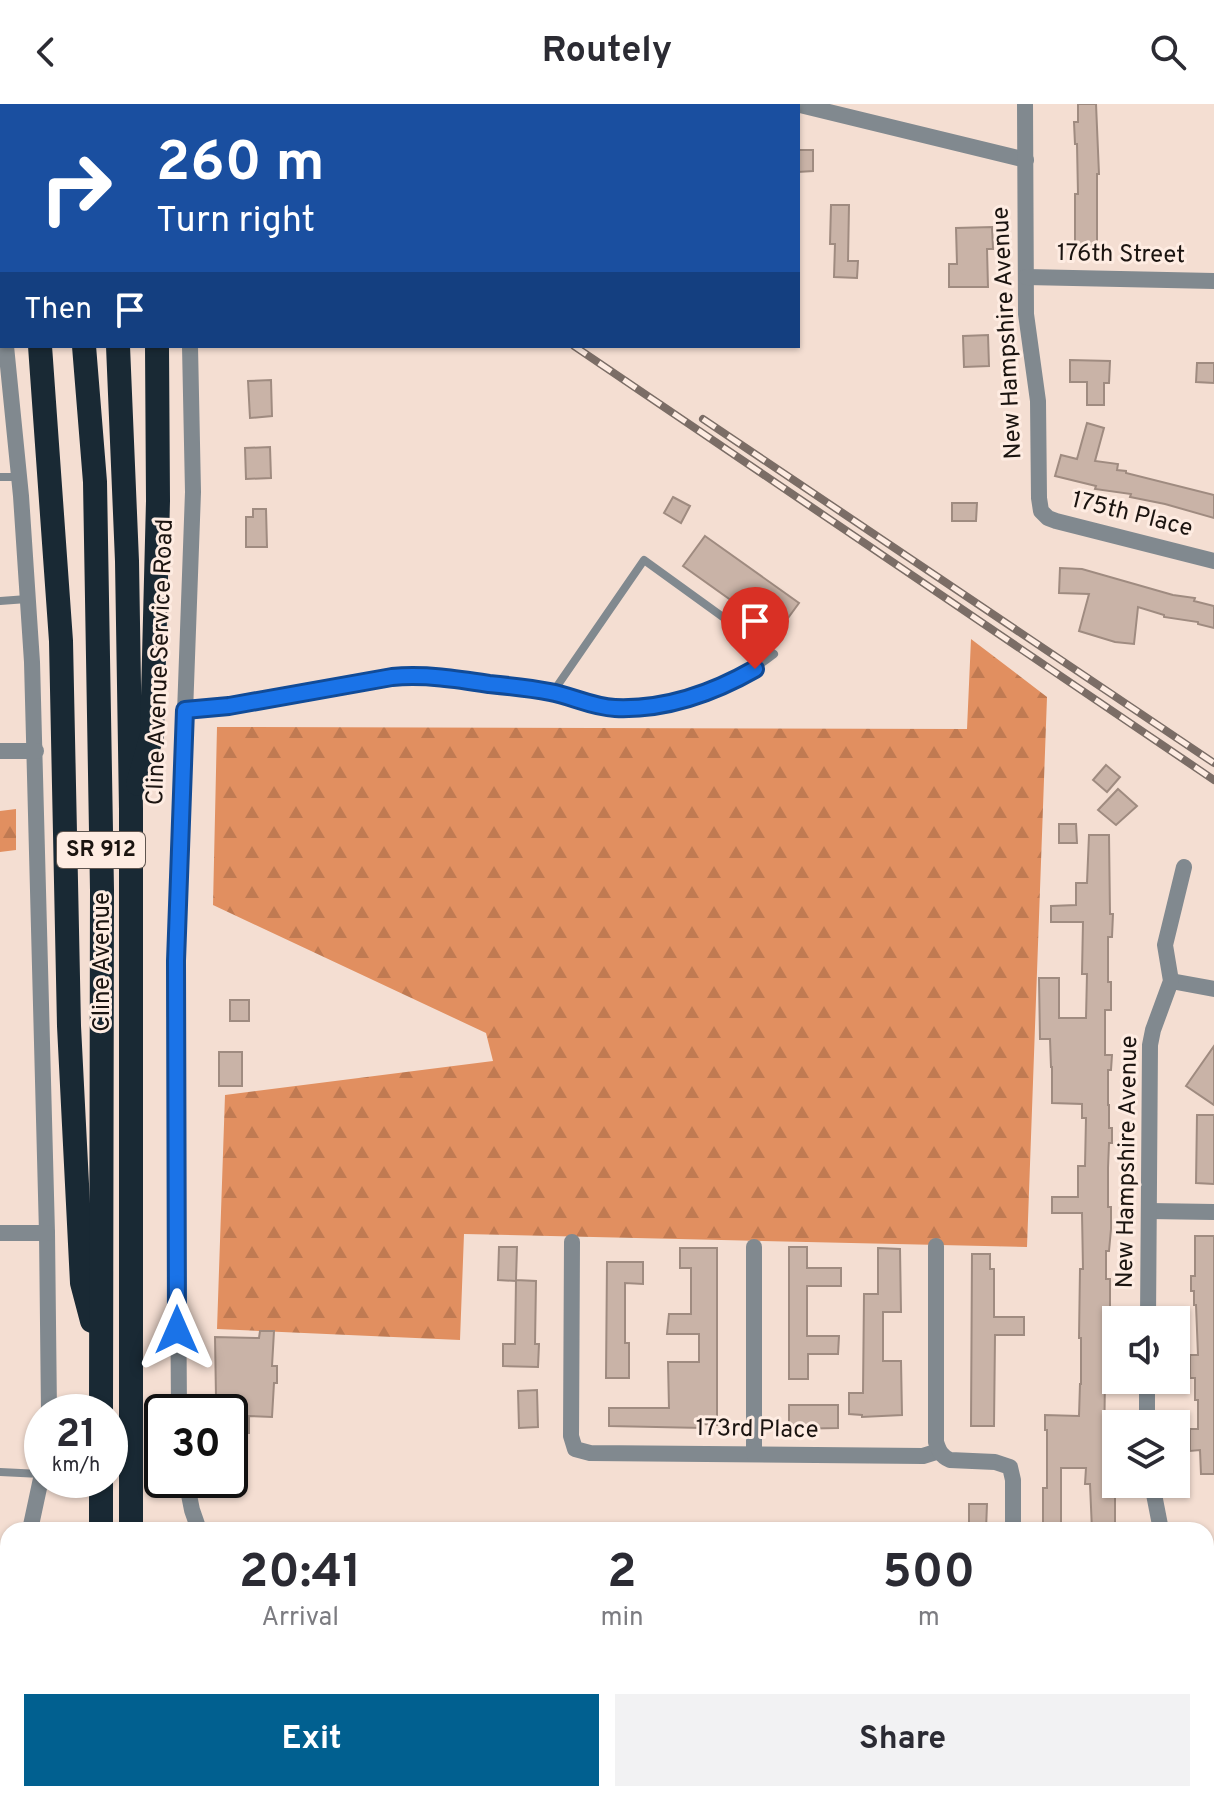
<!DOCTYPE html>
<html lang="en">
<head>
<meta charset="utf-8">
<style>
	body { margin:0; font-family:Overpass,sans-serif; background:#f2f2f3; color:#2b2b33; height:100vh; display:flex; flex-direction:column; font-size:30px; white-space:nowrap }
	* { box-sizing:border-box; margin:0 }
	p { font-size:26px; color:#7c7c81 }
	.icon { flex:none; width:44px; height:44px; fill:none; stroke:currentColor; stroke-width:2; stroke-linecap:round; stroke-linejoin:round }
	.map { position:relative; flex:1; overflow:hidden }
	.details { position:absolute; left:0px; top:1418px; width:1214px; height:280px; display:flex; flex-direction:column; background:#fff; border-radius:24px 24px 0 0; box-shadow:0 2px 6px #0004 }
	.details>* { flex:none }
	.banner { position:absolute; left:0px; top:0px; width:800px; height:244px; box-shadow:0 2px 6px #0004; background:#1a4fa0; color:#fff; overflow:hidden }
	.fabs { position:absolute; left:1102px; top:1202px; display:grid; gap:16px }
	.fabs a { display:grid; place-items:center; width:88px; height:88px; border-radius:0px; background:#fff; box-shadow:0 2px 6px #0004; font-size:40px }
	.speed { position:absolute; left:24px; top:1290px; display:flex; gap:16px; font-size:40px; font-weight:700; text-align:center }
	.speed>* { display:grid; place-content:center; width:104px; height:104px; border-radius:50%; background:#fff; box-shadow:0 2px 6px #0004; line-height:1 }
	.speed small { font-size:20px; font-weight:400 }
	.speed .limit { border:4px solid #111; border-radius:12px; background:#fff; color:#111 }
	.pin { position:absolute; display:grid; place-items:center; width:68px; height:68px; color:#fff; margin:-82px -34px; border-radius:50% 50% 50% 0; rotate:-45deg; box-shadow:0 0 8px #0007 }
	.pin .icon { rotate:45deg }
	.me { position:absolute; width:88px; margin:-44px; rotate:0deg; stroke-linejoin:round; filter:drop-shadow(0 0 6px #0008) }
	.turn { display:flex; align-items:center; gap:28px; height:168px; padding:0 24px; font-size:36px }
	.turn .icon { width:104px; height:104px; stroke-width:2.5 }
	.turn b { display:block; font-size:56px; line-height:68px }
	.then { display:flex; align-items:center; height:76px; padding:0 24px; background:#0003; gap:16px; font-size:30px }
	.eta { display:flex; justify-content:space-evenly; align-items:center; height:136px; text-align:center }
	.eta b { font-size:48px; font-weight:700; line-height:56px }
	.button { display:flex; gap:16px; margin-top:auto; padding:16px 24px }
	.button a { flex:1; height:92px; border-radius:0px; background:#016090; color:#fff; font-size:32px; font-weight:700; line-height:92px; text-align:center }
	.button a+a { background:#f2f2f3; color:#2b2b33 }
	header { display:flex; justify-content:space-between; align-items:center; height:104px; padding:0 24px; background:#fff; font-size:36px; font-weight:700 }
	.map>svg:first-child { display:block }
</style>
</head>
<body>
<header><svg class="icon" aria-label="back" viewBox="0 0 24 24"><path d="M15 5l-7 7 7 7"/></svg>Routely<svg class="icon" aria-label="search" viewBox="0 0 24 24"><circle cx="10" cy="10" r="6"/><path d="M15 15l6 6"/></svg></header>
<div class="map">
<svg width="1214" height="1698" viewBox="0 0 1214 1698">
	<defs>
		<pattern id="forest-firs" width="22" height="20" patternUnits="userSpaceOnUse" patternTransform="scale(2)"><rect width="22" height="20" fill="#e18f60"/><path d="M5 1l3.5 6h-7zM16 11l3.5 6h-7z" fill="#c07a52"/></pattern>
		<pattern id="park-dots" width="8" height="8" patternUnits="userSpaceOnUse" patternTransform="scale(2)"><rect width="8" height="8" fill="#fbb58e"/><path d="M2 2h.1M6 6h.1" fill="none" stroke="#d79b79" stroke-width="1.8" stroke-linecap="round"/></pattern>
	</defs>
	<rect width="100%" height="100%" fill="#f4ded2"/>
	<g fill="url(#forest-firs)">
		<path d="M971,535L1047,593L1027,1143L464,1130L460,1236L217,1225L225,991L493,957L486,929L213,801L217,623L967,625Z"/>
		<path d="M16,705V746L0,748V707Z"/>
	</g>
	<rect fill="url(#park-dots)" x="232" y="1690" width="470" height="8"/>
	<g fill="#c9b3a7" stroke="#9f8b80" stroke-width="2">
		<path d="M1078,0H1096L1099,70H1097V141H1075V90H1078L1077,40H1075L1074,18H1078Z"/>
		<path d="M798,46H813V67L798,68Z"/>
		<path d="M831,101H849L848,157H858L857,174L834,173L835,140H830Z"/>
		<path d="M992,123L993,145H987L988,183H949V160H957L956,124Z"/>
		<path d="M988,231L989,262L964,263L963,232Z"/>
		<path d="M1070,256L1110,257L1109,279H1104V301H1087V278H1070Z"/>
		<path d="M1197,259H1214V279L1196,278Z"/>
		<path d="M271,276L272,312L250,314L248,277Z"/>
		<path d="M1087,319L1104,324L1095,357L1118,360L1117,366L1126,367V369L1214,391V414L1165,400L1130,393L1131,390L1095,385L1096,382L1055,372L1061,351L1077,355Z"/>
		<path d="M270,343L271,374L246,375L245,344Z"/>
		<path d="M673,393L690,402L681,419L664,409Z"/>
		<path d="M952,399H977L976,417H952Z"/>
		<path d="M253,405H266L267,443H246V413H253Z"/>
		<path d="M705,432L799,499L777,529L683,462Z"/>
		<path d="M1060,464L1082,465L1173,491L1195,494L1194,497L1214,502V524L1198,520V518L1164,513V511L1138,503L1134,540L1115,538L1079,527L1089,490L1059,489Z"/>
		<path d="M1106,661L1120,673L1107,688L1093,676Z"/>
		<path d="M1118,685L1137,702L1116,721L1098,706Z"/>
		<path d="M1059,720H1076L1077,739H1059Z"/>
		<path d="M1089,731H1109L1110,810H1113L1112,833H1108V878H1111V906H1105V951H1112L1111,966H1108V1001H1109V1024H1112V1039H1109L1108,1064V1103H1111V1125L1109,1147H1106V1175H1110V1242L1109,1258H1106L1105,1270L1104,1355H1107V1389H1115V1426H1092L1090,1380H1085L1086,1364H1061V1426H1043V1384H1047V1326H1045V1311L1079,1312L1080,1280H1081V1234H1079L1080,1165H1083L1082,1109H1052V1093H1078V1062H1085L1086,1014H1082V1000L1052,999V963H1051L1050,935H1040L1039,874H1059V914H1086L1087,870H1082L1083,818H1051V802L1076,801V779H1087Z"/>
		<rect x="230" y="896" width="19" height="21"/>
		<path d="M1214,942V1001L1186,982Z"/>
		<rect x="219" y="948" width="23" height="34"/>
		<path d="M1197,1011H1214V1080L1196,1079Z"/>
		<path d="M1195,1132H1214V1370H1201L1200,1346L1190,1347V1325H1198V1296H1195V1274H1190V1251H1198L1196,1201H1194V1187H1191V1172H1195Z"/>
		<path d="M499,1143H517L516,1176L536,1177L535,1240H539L538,1263L503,1262V1240H515L516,1177L498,1176Z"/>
		<path d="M789,1143H807V1164H841V1182H807V1232H839L838,1250H808V1275H789Z"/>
		<path d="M680,1144H717V1321L703,1320V1324L609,1322V1304H669L668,1258H699V1230H667L669,1210H691V1164H680Z"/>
		<path d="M878,1144L900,1145L901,1208H883V1257H901L902,1311L862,1313V1311L849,1310V1289H863L864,1190H878Z"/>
		<path d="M972,1150H990V1165H994V1213H1024V1231H995L994,1322H971Z"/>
		<path d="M607,1158H643V1180L625,1179V1239H629V1274H606Z"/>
		<path d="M260,1227H274L272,1262H277V1279H274L272,1313L249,1312V1329H230V1308H219V1293H216L215,1233L259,1234Z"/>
		<path d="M537,1286L538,1323L519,1324L518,1287Z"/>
		<path d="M789,1301H838V1324L789,1325Z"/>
		<path d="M969,1400H987L986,1426H969Z"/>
	</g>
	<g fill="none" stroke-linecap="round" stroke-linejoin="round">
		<g stroke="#81898f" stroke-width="8">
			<path d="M0,373H19"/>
			<path d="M0,497L27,495"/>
			<path d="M186,606L229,602L392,573C425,570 457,575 490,580C510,582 530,584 550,588C570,592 588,601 609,604C623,605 638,603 652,601C698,594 737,579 774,550L644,456L553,588"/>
			<path d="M0,1368L41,1370"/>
			<path d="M356,1426L473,1423V1426"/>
		</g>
		<g stroke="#81898f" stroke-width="16">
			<path d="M539,0V2"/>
			<path d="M796,0L1026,56"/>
			<path d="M1025,0L1026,210L1038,297L1039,394L1041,407L1048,414L1056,417L1214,457"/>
			<path d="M1026,173L1214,177"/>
			<path d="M0,180L2,201"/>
			<path d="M6,242L21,392L32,558L47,1129L49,1308"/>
			<path d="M0,647H36"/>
			<path d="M1171,877L1214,885"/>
			<path d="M1149,1107L1214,1108"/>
			<path d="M0,1129H47"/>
			<path d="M572,1138L571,1332L575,1345L590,1349L923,1352L939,1347"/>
			<path d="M936,1142V1338C939,1347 941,1352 950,1356L995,1358L1010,1363L1013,1376V1426"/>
			<path d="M754,1143V1350"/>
			<path d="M1148,1216L1150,941L1153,926L1171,877L1165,841L1184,763"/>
			<path d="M179,1308L176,857L193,388L190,242"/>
			<path d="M1147,1320V1276"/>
			<path d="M186,1376L192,1406L199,1426"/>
			<path d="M1152,1380L1161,1426"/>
			<path d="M30,1426L42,1370"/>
			<path d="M0,1609H8"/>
			<path d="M1173,1690V1698"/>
			<path d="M13,1698V1690"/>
			<path d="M936,1698L937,1690"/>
		</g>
		<g stroke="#535e67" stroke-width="20">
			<path d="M1206,1622L1214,1623"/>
			<path d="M222,1698V1690"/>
		</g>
		<g stroke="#192934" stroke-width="24">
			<path d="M19,0V2"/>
			<path d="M65,0V2"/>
			<path d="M102,0V2"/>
			<path d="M148,0V2"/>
			<path d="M40,242L61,537L69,922L82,1179L92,1217"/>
			<path d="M84,242L95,378L102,786L101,1308"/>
			<path d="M118,242L127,457L131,705V1426"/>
			<path d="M138,680L152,631L158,397L157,242"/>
			<path d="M101,1426V1376"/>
			<path d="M100,1698V1690"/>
			<path d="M131,1698V1690"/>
		</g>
		<defs>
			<g id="rail">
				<path d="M217,0L220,2"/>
				<path d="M233,0L236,2"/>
				<path d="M574,242L1214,676"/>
				<path d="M703,315L1214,659"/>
			</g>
		</defs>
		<use href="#rail" stroke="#7b6d66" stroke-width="8"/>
		<use href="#rail" stroke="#feece2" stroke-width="5" stroke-dasharray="15" stroke-linecap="butt"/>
	</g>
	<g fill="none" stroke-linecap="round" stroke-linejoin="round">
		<defs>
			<path id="route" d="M177,1226L176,857L185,606L229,602L392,573C425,570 457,575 489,580C510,582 530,584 550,588C572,592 592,603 615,604C664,606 713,589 755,565"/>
		</defs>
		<use href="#route" stroke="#114b97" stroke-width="20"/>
		<use href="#route" stroke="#1a73e8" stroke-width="14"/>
	</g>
	<g text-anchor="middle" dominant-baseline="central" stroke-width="6" stroke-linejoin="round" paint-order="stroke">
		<rect fill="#feece2" stroke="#5f554f" stroke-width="2" x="57" y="728" width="88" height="36" rx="6"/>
		<g font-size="22" font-weight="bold" fill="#1b1410">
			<text x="101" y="746">SR 912</text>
		</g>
		<g font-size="24" fill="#1b1410" stroke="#feece2">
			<text transform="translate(1121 151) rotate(1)">176th Street</text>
			<text transform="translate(1008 229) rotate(-93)">New Hampshire Avenue</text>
			<text transform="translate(1132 411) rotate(14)">175th Place</text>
			<text transform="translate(161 558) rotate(-88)">Cline Avenue Service Road</text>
			<text transform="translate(103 858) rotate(-90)">Cline Avenue</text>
			<text transform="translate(1128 1058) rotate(-89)">New Hampshire Avenue</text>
			<text transform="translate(757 1326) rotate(1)">173rd Place</text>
		</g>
	</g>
</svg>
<div class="fabs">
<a><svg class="icon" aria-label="sound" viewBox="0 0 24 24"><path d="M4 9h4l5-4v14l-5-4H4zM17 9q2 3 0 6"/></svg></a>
<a><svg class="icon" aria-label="layers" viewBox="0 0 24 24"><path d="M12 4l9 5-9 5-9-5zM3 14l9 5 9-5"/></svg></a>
</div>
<div class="speed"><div>21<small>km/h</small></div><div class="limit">30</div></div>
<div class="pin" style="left:755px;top:565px;background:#d93025"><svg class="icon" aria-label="arrive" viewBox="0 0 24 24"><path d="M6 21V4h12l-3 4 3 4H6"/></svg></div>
<svg class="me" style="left:177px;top:1226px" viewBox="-20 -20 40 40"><path d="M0-17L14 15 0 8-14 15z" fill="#1a73e8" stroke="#fff" stroke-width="4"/></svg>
<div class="banner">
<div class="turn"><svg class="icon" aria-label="right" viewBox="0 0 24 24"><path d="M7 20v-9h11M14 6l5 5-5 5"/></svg><div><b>260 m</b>Turn right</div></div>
<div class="then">Then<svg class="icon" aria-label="arrive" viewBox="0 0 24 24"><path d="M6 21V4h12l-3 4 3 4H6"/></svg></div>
</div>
<section class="details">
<div class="eta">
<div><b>20:41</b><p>Arrival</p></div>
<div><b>2</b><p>min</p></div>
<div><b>500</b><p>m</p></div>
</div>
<div class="button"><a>Exit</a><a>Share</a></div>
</section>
</div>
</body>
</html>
